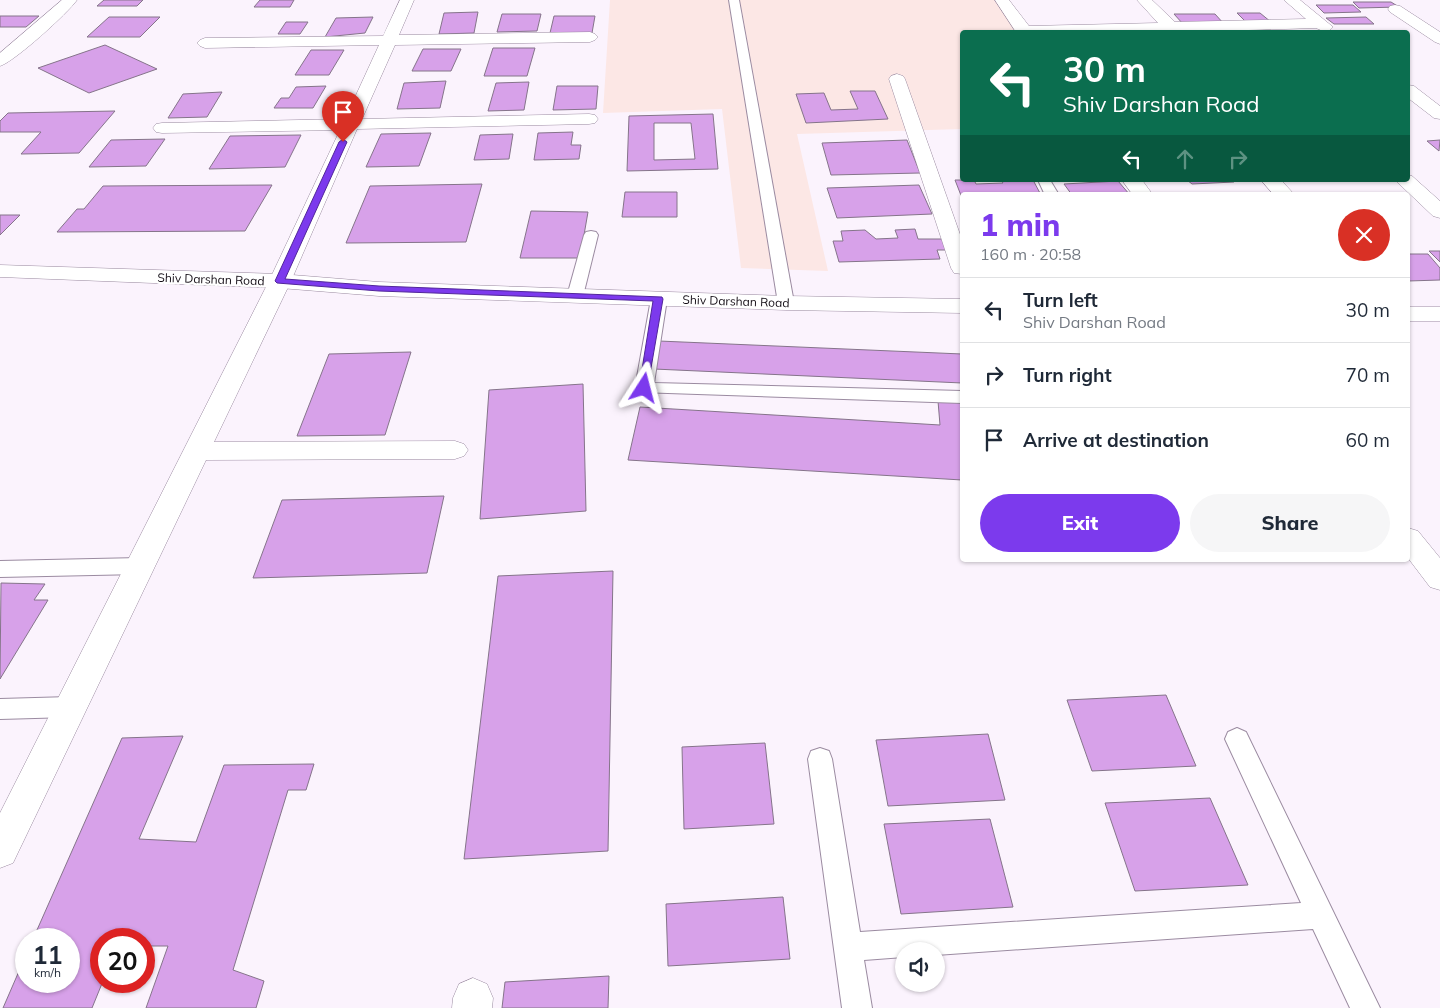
<!DOCTYPE html>
<html lang="en">
<head>
<meta charset="utf-8">
<style>
	body { margin:0; font-family:Mulish,sans-serif; background:#f6f6f7; color:#1f2937; height:100vh; display:flex; flex-direction:column; font-size:19px; white-space:nowrap }
	* { box-sizing:border-box; margin:0 }
	p { font-size:16px; color:#747a83 }
	.icon { flex:none; width:28px; height:28px; fill:none; stroke:currentColor; stroke-width:2; stroke-linecap:round; stroke-linejoin:round }
	.map { position:relative; flex:1; overflow:hidden }
	.details { position:absolute; left:960px; top:192px; width:450px; height:370px; display:flex; flex-direction:column; background:#fff; border-radius:5px; box-shadow:0 1px 4px #0004 }
	.details>* { flex:none }
	.guide { position:absolute; left:960px; top:30px; width:450px; height:152px; border-radius:5px; box-shadow:0 1px 4px #0004; background:#0b6e4f; color:#fff; overflow:hidden }
	.buttons { position:absolute; left:895px; top:942px; display:grid; gap:10px }
	.buttons a { display:grid; place-items:center; width:50px; height:50px; border-radius:50%; background:#fff; box-shadow:0 1px 4px #0004; font-size:25px }
	.speed { position:absolute; left:15px; top:928px; display:flex; gap:10px; font-size:25px; font-weight:700; text-align:center }
	.speed>* { display:grid; place-content:center; width:65px; height:65px; border-radius:50%; background:#fff; box-shadow:0 1px 4px #0004; line-height:1 }
	.speed small { font-size:12px; font-weight:400 }
	.speed .limit { border:8px solid #d22; background:#fff; color:#111 }
	.pin { position:absolute; display:grid; place-items:center; width:42px; height:42px; color:#fff; margin:-51px -21px; border-radius:50% 50% 50% 0; rotate:-45deg; box-shadow:0 0 5px #0007 }
	.pin .icon { rotate:45deg }
	.me { position:absolute; width:55px; margin:-28px; rotate:9deg; stroke-linejoin:round; filter:drop-shadow(0 0 4px #0008) }
	.turn { display:flex; align-items:center; gap:18px; height:105px; padding:0 20px; font-size:22px }
	.turn .icon { width:65px; height:65px; stroke-width:2.5 }
	.turn b { display:block; font-size:35px; line-height:42px }
	.lanes { display:flex; align-items:center; height:48px; padding:0 20px; background:#0003; justify-content:center; gap:25px; direction:ltr }
	.lanes .off { opacity:.35 }
	.round { display:grid; place-items:center; flex:none; width:52px; height:52px; border-radius:26px; background:#f6f6f7 }
	.summary { display:flex; align-items:center; justify-content:space-between; height:85px; padding:0 20px }
	h1 { font-size:30px; font-weight:800; line-height:38px; color:#7c3aed }
	.cta { display:flex; gap:10px; margin-top:auto; padding:10px 20px }
	.cta a { flex:1; height:58px; border-radius:30px; background:#7c3aed; color:#fff; font-size:20px; font-weight:800; line-height:58px; text-align:center }
	.cta a+a { background:#f6f6f7; color:#1f2937 }
	ul { padding:0; list-style:none }
	li { display:flex; align-items:center; gap:15px; height:65px; padding:0 20px; border-top:1px solid #e0e1e3 }
	li div { flex:1 }
	li b { display:block; font-size:19px }
	li em { font-style:normal }
	.map>svg:first-child { display:block }
</style>
</head>
<body>
<div class="map">
<svg width="1440" height="1008" viewBox="0 0 1440 1008">
	<rect width="100%" height="100%" fill="#fbf3fd"/>
	<path fill="#fce7e5" d="M610,0H1002L1024,32H962V129L797,134L828,271L741,268L722,109L603,113Z"/>
	<g fill="#d7a1e9" stroke="#85748a" fill-rule="evenodd">
		<path d="M104,0H143L137,6H97Z"/>
		<path d="M260,0H294L290,7H254Z"/>
		<path d="M1353,2H1391L1399,7L1359,8Z"/>
		<path d="M1316,5H1353L1361,12L1324,13Z"/>
		<path d="M478,12L474,33L439,34L444,13Z"/>
		<path d="M1237,13H1260L1271,22L1247,23Z"/>
		<path d="M502,14H541L537,31L497,32Z"/>
		<path d="M1174,14H1215L1224,24H1183Z"/>
		<path d="M0,16H39L26,27H0Z"/>
		<path d="M554,16H595L592,33H550Z"/>
		<path d="M109,17H160L140,37H87Z"/>
		<path d="M373,17L365,33L325,37L336,18Z"/>
		<path d="M1366,17L1374,24H1334L1326,18Z"/>
		<path d="M286,22H308L300,34H278Z"/>
		<path d="M105,45L157,69L89,93L38,68Z"/>
		<path d="M493,48H535L527,76H484Z"/>
		<path d="M423,49H461L451,71H412Z"/>
		<path d="M311,50H344L329,75H295Z"/>
		<path d="M446,81L440,108L397,109L404,83Z"/>
		<path d="M529,82L524,110L488,111L496,83Z"/>
		<path d="M326,86L313,108H274L281,98H289L296,87Z"/>
		<path d="M557,86H598L596,109L553,110Z"/>
		<path d="M850,91H875L888,119L806,123L796,94L824,93L831,110L858,109Z"/>
		<path d="M222,92L207,117L168,118L183,94Z"/>
		<path d="M115,111L79,153L21,154L41,132H0V121L8,113Z"/>
		<path d="M713,114L718,169L627,171L629,116ZM654,123H691L695,159L654,160Z"/>
		<path d="M573,132L571,145H581L579,159L534,160L538,133Z"/>
		<path d="M431,133L419,166L366,167L381,134Z"/>
		<path d="M513,134L509,159L474,160L480,135Z"/>
		<path d="M301,135L285,167L209,169L230,136Z"/>
		<path d="M165,139L146,166L89,167L111,140Z"/>
		<path d="M907,140L920,173L831,175L822,143Z"/>
		<path d="M1440,140L1439,151L1427,141Z"/>
		<path d="M955,180H974L976,184L1003,183L1001,180H1033L1041,195H962V198Z"/>
		<path d="M1187,180H1232L1234,182L1192,184Z"/>
		<path d="M1118,181L1130,195H1072L1064,184Z"/>
		<path d="M482,184L466,242L346,243L370,186Z"/>
		<path d="M272,185L245,231L57,232L77,209H84L103,186Z"/>
		<path d="M919,185L932,214L837,218L827,188Z"/>
		<path d="M625,192H677V217H622Z"/>
		<path d="M531,211L588,212L580,258H520Z"/>
		<path d="M0,215H20L0,235Z"/>
		<path d="M915,229L918,239H942L947,250H937L940,259L839,262L833,241H843L841,231L865,230L876,239L898,238L895,230Z"/>
		<path d="M1429,251H1440V262Z"/>
		<path d="M1408,254H1428L1440,268V280L1408,281Z"/>
		<path d="M659,341L962,354V383L654,369Z"/>
		<path d="M411,352L385,435L297,436L329,354Z"/>
		<path d="M583,384L586,511L480,519L489,390Z"/>
		<path d="M938,401L962,402V480L628,460L640,407L940,425Z"/>
		<path d="M444,496L427,573L253,578L282,500Z"/>
		<path d="M613,571L608,851L464,859L498,576Z"/>
		<path d="M1,583L45,584L34,600H48L0,679Z"/>
		<path d="M1166,695L1196,766L1092,771L1067,700Z"/>
		<path d="M988,734L1005,800L888,806L876,740Z"/>
		<path d="M183,736L139,839L196,842L224,765L314,764L306,790H288L233,970L264,981L256,1008H146L168,946H144V939H101V981H103L92,1008H3L26,955V981H69V939H33L122,738Z"/>
		<path d="M765,743L774,824L684,829L682,747Z"/>
		<path d="M1210,798L1248,885L1135,891L1105,803Z"/>
		<path d="M990,819L1013,907L901,914L884,824Z"/>
		<path d="M783,897L790,959L668,966L666,904Z"/>
		<path d="M609,976L608,1008H502L505,982Z"/>
	</g>
	<g fill="none" stroke-linecap="round" stroke-linejoin="round">
		<defs>
			<g id="service">
				<path d="M729,0H739L794,303L792,306H780L778,303Z"/>
				<path d="M1038,180H1050L1059,195H1045Z"/>
				<path d="M591,231L596,232L598,235L583,296L581,299H569L567,296L584,235L586,232Z"/>
				<path d="M659,294L665,296L667,299L654,383L962,391V403L638,392L635,388L651,299L653,296Z"/>
				<path d="M140,558L147,560L151,566L147,572L140,574L0,577V561Z"/>
				<path d="M70,697L78,700L82,707L78,714L70,717L0,719V699Z"/>
				<path d="M1237,728L1246,732L1380,1008H1350L1313,929L936,955V951H904V957L864,960L872,1008H842L808,759L811,751L820,748L829,751L832,759L860,932L1301,903L1225,739L1228,732Z"/>
			</g>
			<g id="minor">
				<path d="M62,0H77C68,13 14,62 0,66V53Z"/>
				<path d="M400,0H414L399,35L590,32L595,34L598,37L595,40L590,42L395,45L362,119L589,114L595,115L598,119L595,123L589,124L357,129L291,281L214,442L455,441L464,444L468,450L464,456L455,459L206,460L13,863L0,868V813L269,281L340,130L162,133L156,132L153,128L156,124L162,123L345,119L379,45L205,48L200,46L197,43L200,40L205,38L383,36Z"/>
				<path d="M995,0H1009L1029,26L1158,23L1137,0H1152L1175,22L1306,19L1284,0H1300L1333,27L1330,30L1325,32L1316,28L1183,32H1016Z"/>
				<path d="M1395,5L1400,6L1440,32V44L1435,42L1390,12L1388,9L1390,6Z"/>
				<path d="M897,74L903,76L905,79L962,240V274L954,273L951,268L889,79L891,76Z"/>
				<path d="M1408,85L1414,86L1440,106V119L1434,118L1408,98Z"/>
				<path d="M1408,175L1412,176L1440,201V218L1433,216L1395,180H1408Z"/>
				<path d="M1122,180H1142L1153,195H1133Z"/>
				<path d="M1261,180H1281L1292,192L1290,195H1274Z"/>
				<path d="M1408,528L1418,531L1440,558V590L1430,587L1408,558Z"/>
				<path d="M473,978L487,984L493,998L492,1008H452L453,998L459,984Z"/>
			</g>
			<g id="tertiary">
				<path d="M0,265L280,274L379,282L786,296L962,299V313L786,310L379,296L280,288L0,277Z"/>
				<rect x="1408" y="307" width="32" height="14"/>
			</g>
		</defs>
		<use href="#service" stroke="#9b8ba1" stroke-width="2"/>
		<use href="#minor" stroke="#9b8ba1" stroke-width="1"/>
		<use href="#tertiary" stroke="#9b8ba1" stroke-width="1"/>
		<use href="#service" fill="#fff" fill-rule="evenodd"/>
		<use href="#minor" fill="#fff" fill-rule="evenodd"/>
		<use href="#tertiary" fill="#fff" fill-rule="evenodd"/>
	</g>
	<path fill="#7c3aed" stroke="#51269a" d="M343,139L347,142L285,279L379,286L662,297L663,299L647,391H640L639,388L653,301L379,291L277,283L275,281L339,142Z"/>
	<g text-anchor="middle" dominant-baseline="central" stroke-width="4.5" stroke-linejoin="round" paint-order="stroke">
		<g font-size="12" fill="#130d15" stroke="#fff">
			<text transform="translate(211 279) rotate(2)">Shiv Darshan Road</text>
			<text transform="translate(736 301) rotate(2)">Shiv Darshan Road</text>
		</g>
	</g>
</svg>
<div class="buttons">
<a><svg class="icon" aria-label="sound" viewBox="0 0 24 24"><path d="M4 9h4l5-4v14l-5-4H4zM17 9q2 3 0 6"/></svg></a>
</div>
<div class="speed"><div>11<small>km/h</small></div><div class="limit">20</div></div>
<div class="pin" style="left:343px;top:142px;background:#d93025"><svg class="icon" aria-label="arrive" viewBox="0 0 24 24"><path d="M6 21V4h12l-3 4 3 4H6"/></svg></div>
<svg class="me" style="left:644px;top:388px" viewBox="-20 -20 40 40"><path d="M0-17L14 15 0 8-14 15z" fill="#7c3aed" stroke="#fff" stroke-width="4"/></svg>
<div class="guide">
<div class="turn"><svg class="icon" aria-label="left" viewBox="0 0 24 24"><path d="M17 20v-9H6M10 6l-5 5 5 5"/></svg><div><b>30 m</b>Shiv Darshan Road</div></div>
<div class="lanes"><svg class="icon" aria-label="left" viewBox="0 0 24 24"><path d="M17 20v-9H6M10 6l-5 5 5 5"/></svg><svg class="icon off" aria-label="ahead" viewBox="0 0 24 24"><path d="M12 20V5M6 11l6-6 6 6"/></svg><svg class="icon off" aria-label="right" viewBox="0 0 24 24"><path d="M7 20v-9h11M14 6l5 5-5 5"/></svg></div>
</div>
<section class="details">
<div class="summary"><div><h1>1 min</h1><p>160 m · 20:58</p></div><a class="round" style="background:#d93025;color:#fff"><svg class="icon" aria-label="close" viewBox="0 0 24 24"><path d="M6 6l12 12M18 6L6 18"/></svg></a></div>
<ul>
<li><svg class="icon" aria-label="left" viewBox="0 0 24 24"><path d="M17 20v-9H6M10 6l-5 5 5 5"/></svg><div><b>Turn left</b><p>Shiv Darshan Road</p></div><em>30 m</em></li>
<li><svg class="icon" aria-label="right" viewBox="0 0 24 24"><path d="M7 20v-9h11M14 6l5 5-5 5"/></svg><div><b>Turn right</b></div><em>70 m</em></li>
<li><svg class="icon" aria-label="arrive" viewBox="0 0 24 24"><path d="M6 21V4h12l-3 4 3 4H6"/></svg><div><b>Arrive at destination</b></div><em>60 m</em></li>
</ul>
<div class="cta"><a>Exit</a><a>Share</a></div>
</section>
</div>
</body>
</html>
